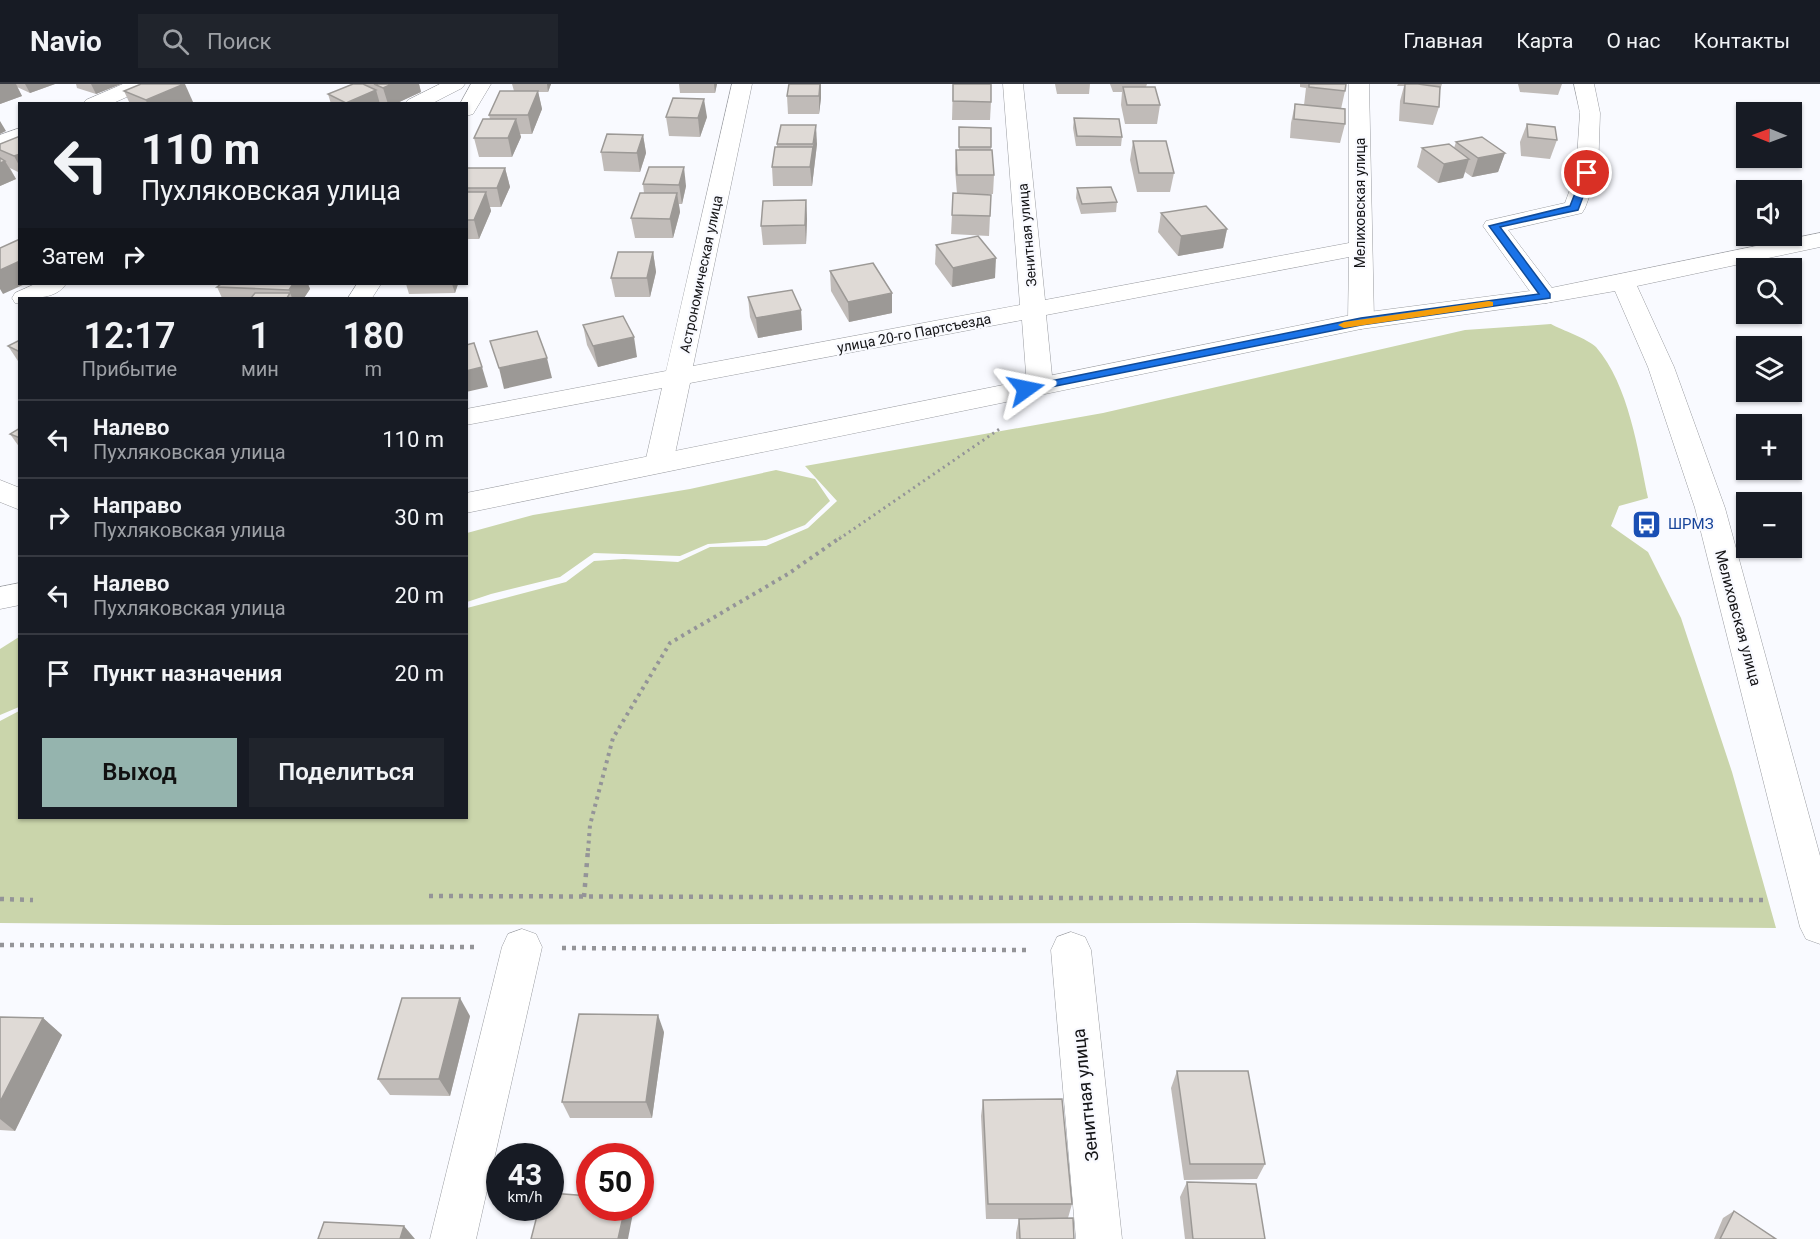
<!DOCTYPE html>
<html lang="ru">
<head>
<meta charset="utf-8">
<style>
	body { margin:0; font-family:Roboto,sans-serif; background:#20242c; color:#f1f3f6; height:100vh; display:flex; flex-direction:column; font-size:22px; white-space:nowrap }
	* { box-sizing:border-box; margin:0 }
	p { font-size:20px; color:#9ea1a6 }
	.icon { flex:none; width:33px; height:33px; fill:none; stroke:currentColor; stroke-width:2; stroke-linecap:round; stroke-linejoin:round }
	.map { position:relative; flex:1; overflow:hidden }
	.sheet { position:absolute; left:18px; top:213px; width:450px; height:522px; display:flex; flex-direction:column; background:#171b24; border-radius:0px; box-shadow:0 2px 4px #0004 }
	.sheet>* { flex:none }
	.banner { position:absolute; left:18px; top:18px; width:450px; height:183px; border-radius:0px; box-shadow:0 2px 4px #0004; background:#171b24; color:#f1f3f6; overflow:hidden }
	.needle { width:39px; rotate:271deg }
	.tools { position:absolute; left:1736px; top:18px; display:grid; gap:12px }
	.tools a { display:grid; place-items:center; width:66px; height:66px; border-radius:0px; background:#171b24; box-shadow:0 2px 4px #0004; font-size:30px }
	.speed { position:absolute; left:486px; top:1059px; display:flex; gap:12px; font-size:30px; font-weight:700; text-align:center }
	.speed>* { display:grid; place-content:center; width:78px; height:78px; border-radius:50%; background:#171b24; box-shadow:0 2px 4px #0004; line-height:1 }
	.speed small { font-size:15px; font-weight:400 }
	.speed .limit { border:9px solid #d22; background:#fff; color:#111 }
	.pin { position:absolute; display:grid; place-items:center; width:51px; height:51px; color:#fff; margin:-26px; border:3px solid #fff; border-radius:50%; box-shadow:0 2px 6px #0007 }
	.me { position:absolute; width:66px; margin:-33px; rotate:78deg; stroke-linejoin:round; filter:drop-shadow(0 0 4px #0008) }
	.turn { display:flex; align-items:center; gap:21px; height:126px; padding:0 24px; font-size:27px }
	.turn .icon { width:78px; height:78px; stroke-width:2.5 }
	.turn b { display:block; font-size:42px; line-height:51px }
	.then { display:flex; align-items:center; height:57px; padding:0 24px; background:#0003; gap:12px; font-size:22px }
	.eta { display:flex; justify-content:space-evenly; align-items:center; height:102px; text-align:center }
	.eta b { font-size:36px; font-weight:600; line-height:42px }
	.action { display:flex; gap:12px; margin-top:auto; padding:12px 24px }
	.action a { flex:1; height:69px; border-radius:0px; background:#95b4ae; color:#111; font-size:24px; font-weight:600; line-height:69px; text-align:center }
	.action a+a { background:#20242c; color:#f1f3f6 }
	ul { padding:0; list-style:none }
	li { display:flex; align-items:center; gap:18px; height:78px; padding:0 24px; border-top:2px solid #363941 }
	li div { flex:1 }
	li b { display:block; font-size:22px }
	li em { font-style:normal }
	header { display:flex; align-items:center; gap:36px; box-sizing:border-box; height:84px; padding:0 30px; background:#171b24; border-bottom:2px solid #363941 }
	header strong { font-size:28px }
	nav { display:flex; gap:33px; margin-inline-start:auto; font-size:21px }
	.search { width:420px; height:54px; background:#20242c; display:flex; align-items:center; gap:15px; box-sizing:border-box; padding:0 21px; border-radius:0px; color:#9ea1a6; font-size:22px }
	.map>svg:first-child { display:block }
</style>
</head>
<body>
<header>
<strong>Navio</strong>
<div class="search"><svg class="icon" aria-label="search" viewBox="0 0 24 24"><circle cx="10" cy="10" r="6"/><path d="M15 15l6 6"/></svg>Поиск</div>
<nav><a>Главная</a><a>Карта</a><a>О нас</a><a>Контакты</a></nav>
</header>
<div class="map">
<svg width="1820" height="1155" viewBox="0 0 1820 1155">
	<rect width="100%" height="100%" fill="#f9faff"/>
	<g fill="#cad5ab">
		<path d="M1551,240C1562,246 1588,255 1596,263C1629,301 1638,367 1648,414L1619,422L1611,442L1648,468L1681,534L1732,688L1776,844L1193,839L226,841L0,839V637L19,627L20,734H466L467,524L566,498L594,477L624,475L678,478L710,463L766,462L808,444L837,417L805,382L1103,329L1465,246Z"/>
		<path d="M776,386L815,395L830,417L805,441L766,456L708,460L680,472L594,469L560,493L491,510L467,518V449L533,431L690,405Z"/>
		<path d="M19,553V623L0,631V565Z"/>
	</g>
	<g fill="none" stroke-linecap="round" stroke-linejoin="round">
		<defs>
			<g id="minor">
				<path d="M123,0H150L147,4L111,20H83L86,16Z"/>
				<path d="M440,0H465L462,4L431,20H405L408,16Z"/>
				<path d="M471,0H491L473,30L466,32V20H460Z"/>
				<path d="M732,0H752L693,282L1020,221L1003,0H1023L1045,216L1349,159V0H1369L1374,237L1370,242L1361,245L1352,242L1348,237L1349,173L1046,231L1053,302L1049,308L1040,310L1031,308L1027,302L1022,236L690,299L673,379L669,385L659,388L649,385L645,379L662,304L466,341V325L666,287Z"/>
				<path d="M1574,0H1594L1600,29L1598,89L1585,124L1582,129L1508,146L1558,212L1555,217L1546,219L1537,217L1483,142L1486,137L1565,119L1576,89L1580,29Z"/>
				<path d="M20,44V58L0,64V51Z"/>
				<path d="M35,200H66C56,215 36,214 20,214V220L15,219L12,214L15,209Z"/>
				<path d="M357,200H381L372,214H348Z"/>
				<path d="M0,396L20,404V426L0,418Z"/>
				<path d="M522,845L536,850L542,863L476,1155H430L502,863L508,850Z"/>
				<path d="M1071,848L1085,853L1091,866L1122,1155H1076L1051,866L1057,853Z"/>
			</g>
			<g id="major">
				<path d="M1820,149V163L1637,202L1674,283L1725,424L1820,772V860L1806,855L1800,843L1695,424L1648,283L1615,207L1546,219L1361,245L466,429V409L1361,229L1546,205Z"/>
				<path d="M20,499V521L0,525V503Z"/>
			</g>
		</defs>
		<use href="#minor" stroke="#9a9ca1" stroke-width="1"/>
		<use href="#major" stroke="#9a9ca1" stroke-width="1"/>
		<path stroke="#949498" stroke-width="3" stroke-dasharray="2 4" stroke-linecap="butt" d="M839,455L1001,344"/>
		<path stroke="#949498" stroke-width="4" stroke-dasharray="3 4.5" stroke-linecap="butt" d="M588,767L590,741L613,654L670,559L788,490L841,453"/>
		<g stroke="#949498" stroke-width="4.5" stroke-dasharray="4 6" stroke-linecap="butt">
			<path d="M429,812L1769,816"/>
			<path d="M584,813L588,766"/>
			<path d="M0,815L33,816"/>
			<path d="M0,861L479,863"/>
			<path d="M562,864L1028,866"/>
		</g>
		<use href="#minor" fill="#fff" fill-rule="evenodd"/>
		<use href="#major" fill="#fff" fill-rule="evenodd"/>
	</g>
	<g fill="#c0bbb8">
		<path d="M0,0H55L30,9L17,3L22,12L0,20Z"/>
		<path d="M76,0H121L96,10L77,4Z"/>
		<path d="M364,0H419L421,8L395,20H383L380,18V20H331L328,10Z"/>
		<path d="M512,0H551L548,8H538L542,25L532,50H520L521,53L512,73H479L474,54L490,35L489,31L514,7Z"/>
		<path d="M679,0H717L715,9H680Z"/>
		<path d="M821,0V14L819,30H788L787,12Z"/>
		<path d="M953,0L991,18L990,36H952Z"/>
		<path d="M1055,0H1090L1089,10H1057Z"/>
		<path d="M1110,0H1147L1146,3L1160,21L1157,40H1125L1121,21L1122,8H1113Z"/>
		<path d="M1300,0H1346L1345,7L1341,25L1345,40L1340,59L1290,54L1291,39L1295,20L1304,21L1306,4L1300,3Z"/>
		<path d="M1398,0H1442L1440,6L1439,23L1433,41L1399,37L1400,17L1404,2H1397Z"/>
		<path d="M1518,0H1562L1558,11L1520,8Z"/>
		<path d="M124,7L193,18L188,20H130Z"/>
		<path d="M666,33H707L700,53L669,52Z"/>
		<path d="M1074,34L1122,53L1121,62H1076L1073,44Z"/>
		<path d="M1527,40L1557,56L1550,75L1521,72L1520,58Z"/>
		<path d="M959,43L991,44V66L994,91L993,110H979L990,132L989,152L951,150L952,131L957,110L955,85L956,66H959Z"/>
		<path d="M643,51L646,69L640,88L604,87L601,68Z"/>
		<path d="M20,52V89L10,84L16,95L0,102V60Z"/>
		<path d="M1133,57L1174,89L1170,108H1137L1130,76Z"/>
		<path d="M1456,58L1505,69L1498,88L1472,93L1465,88L1463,94L1438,99L1417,83L1422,64H1454Z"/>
		<path d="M777,60H817L812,102H773L772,83L777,63Z"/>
		<path d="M649,83L686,102L682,120H679L680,128L673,154H635L631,134L644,109L643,100Z"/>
		<path d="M466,84H505L510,103L501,123H490L491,127L479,155H466Z"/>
		<path d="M1077,104L1117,118L1116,128L1081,130L1076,114Z"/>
		<path d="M806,116L807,135L806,160L763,161L761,142Z"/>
		<path d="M1161,129L1227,145L1223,164L1178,172L1158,148Z"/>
		<path d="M936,161L995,194L952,203L935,180Z"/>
		<path d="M653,168L656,188L650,213H615L611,194Z"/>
		<path d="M830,187L892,229L849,238L831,207Z"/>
		<path d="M221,200H308L310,205L304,214H222L217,203Z"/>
		<path d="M406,200H458L455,209L409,210Z"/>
		<path d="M748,213L801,226L802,246L758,254L750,233Z"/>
		<path d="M583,241L637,273L598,283L587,261Z"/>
		<path d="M20,256V280L8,262Z"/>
		<path d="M20,344V364L10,350Z"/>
		<path d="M470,932L450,1012L390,1011L378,995Z"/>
		<path d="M0,933L43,934L62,951L15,1047L0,1046Z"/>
		<path d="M664,948L652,1034H570L562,1018Z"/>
		<path d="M1177,987L1265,1080L1257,1095L1184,1096L1171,1004Z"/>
		<path d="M983,1016L1072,1120L1068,1134L1074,1155H1016V1149L1019,1135H986L981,1032Z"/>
		<path d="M1187,1098L1265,1155H1185L1180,1113Z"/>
		<path d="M1734,1127L1776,1155H1714L1723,1134Z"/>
	</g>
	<g fill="#9c9996">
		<path d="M0,0H16L22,12L0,20Z"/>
		<path d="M25,0H55L30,9Z"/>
		<path d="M91,0H121L96,10Z"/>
		<path d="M184,0H185L193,18L188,20H147L146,16Z"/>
		<path d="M392,0H419L421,8L395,20H388L383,4Z"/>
		<path d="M547,0H551L548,8Z"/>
		<path d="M714,0H717L715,9Z"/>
		<path d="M819,0H821V14L819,30Z"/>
		<path d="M376,6L380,20H347L346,19Z"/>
		<path d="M538,7L542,25L532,50L528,31Z"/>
		<path d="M704,15L707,33L700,53L698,34Z"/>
		<path d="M516,35L521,53L512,73L508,54Z"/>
		<path d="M0,37L6,47L0,50Z"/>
		<path d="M816,41L817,60L812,102L810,83Z"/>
		<path d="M643,51L646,69L640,88L637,69Z"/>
		<path d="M1505,69L1498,88L1472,93L1478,74Z"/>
		<path d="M20,70V83L14,72Z"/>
		<path d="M1469,75L1463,94L1438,99L1444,80Z"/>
		<path d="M5,77L16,95L0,102V79Z"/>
		<path d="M684,83L686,102L682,120L679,101Z"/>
		<path d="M505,84L510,103L501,123L497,104Z"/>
		<path d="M486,108L491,127L479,155L474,136Z"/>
		<path d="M677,109L680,128L673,154L670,135Z"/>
		<path d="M806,116L807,135L806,160L805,141Z"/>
		<path d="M1227,145L1223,164L1178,172L1181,152Z"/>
		<path d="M653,168L656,188L650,213L647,194Z"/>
		<path d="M996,174L995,194L952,203L953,184Z"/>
		<path d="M20,177V200H25L3,210L0,205V186Z"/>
		<path d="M293,200H308L310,205L304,214H292L289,206Z"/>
		<path d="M452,200H458L455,209Z"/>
		<path d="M892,209V229L849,238L848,218Z"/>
		<path d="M801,226L802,246L758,254L756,234Z"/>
		<path d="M634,253L637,273L598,283L593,262Z"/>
		<path d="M547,274L552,294L504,305L499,284Z"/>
		<path d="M482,283L488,303L466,308V287Z"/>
		<path d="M460,914L470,932L450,1012L439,995Z"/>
		<path d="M658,931L664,948L652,1034L646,1018Z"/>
		<path d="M43,934L62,951L15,1047L0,1035V1018Z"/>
		<path d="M625,1124H631L633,1129L628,1155H618Z"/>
		<path d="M404,1142L415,1155H400Z"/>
	</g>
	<g fill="#dfdad6" stroke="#9c9996" stroke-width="1.5">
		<path d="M141,0H184L146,16L124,7Z"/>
		<path d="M353,0H363L376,6L346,19L328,10Z"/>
		<path d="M374,0H392L383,4Z"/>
		<path d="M789,0H820L819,12H787Z"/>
		<path d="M953,0H991V18L953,17Z"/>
		<path d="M1309,0H1346L1345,7L1309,3Z"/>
		<path d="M1405,0H1418L1440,3L1439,23L1404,19Z"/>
		<path d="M1123,3H1155L1160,21H1127Z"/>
		<path d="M500,7H538L528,31H489Z"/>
		<path d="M673,14L704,15L698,34L666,33Z"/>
		<path d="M1295,20L1345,25V40L1294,35Z"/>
		<path d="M1074,34L1119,35L1122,53L1077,52Z"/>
		<path d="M483,35H516L508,54H474Z"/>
		<path d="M1527,40L1555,43L1557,56L1528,53Z"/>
		<path d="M781,41H816L813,60H777Z"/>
		<path d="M959,43L991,44V63H959Z"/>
		<path d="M607,50L643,51L637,69L601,68Z"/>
		<path d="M20,52V70L14,72L0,66V60Z"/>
		<path d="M1482,53L1505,69L1478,74L1456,58Z"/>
		<path d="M1133,57H1166L1174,89H1139Z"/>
		<path d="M1449,60L1469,75L1444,80L1422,64Z"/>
		<path d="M775,63H813L810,83H772Z"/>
		<path d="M956,66H992L994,91H957Z"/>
		<path d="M0,74L5,77L0,79Z"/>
		<path d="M649,83H684L679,101L643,100Z"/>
		<path d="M466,84H505L497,104H466Z"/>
		<path d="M1111,103L1117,118L1082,120L1077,104Z"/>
		<path d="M466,108H486L474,136H466Z"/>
		<path d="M640,109H677L670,135L631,134Z"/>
		<path d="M953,109L991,111L990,132L952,131Z"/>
		<path d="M806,116L805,141L761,142L763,117Z"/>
		<path d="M1206,122L1227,145L1181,152L1161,129Z"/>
		<path d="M978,152L996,174L953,184L936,161Z"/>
		<path d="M20,155V177L0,186V164Z"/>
		<path d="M618,168H653L647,194H611Z"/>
		<path d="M873,179L892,209L848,218L830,187Z"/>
		<path d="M221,200H293L289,206L217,203Z"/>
		<path d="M792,206L801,226L756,234L748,213Z"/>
		<path d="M255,209H290L287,214H251Z"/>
		<path d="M623,232L634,253L593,262L583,241Z"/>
		<path d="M537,247L547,274L499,284L490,257Z"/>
		<path d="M20,256V268L8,262Z"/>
		<path d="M474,259L482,283L466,287V261Z"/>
		<path d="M20,344V354L10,350Z"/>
		<path d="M402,914H460L439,995H378Z"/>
		<path d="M579,930L658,931L646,1018H562Z"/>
		<path d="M0,933L43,934L0,1018Z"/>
		<path d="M1177,987H1248L1265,1080H1190Z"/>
		<path d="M1062,1015L1072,1120H988L983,1016Z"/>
		<path d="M1187,1098L1256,1100L1265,1155H1193Z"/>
		<path d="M550,1109L590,1112V1124H625L618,1155H531L539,1124H550Z"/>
		<path d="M1734,1127L1776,1155H1720Z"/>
		<path d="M1073,1134L1074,1155H1020L1019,1135Z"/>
		<path d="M324,1138L404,1142L400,1155H318Z"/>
	</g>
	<path fill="#1a73e8" stroke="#114b97" stroke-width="1.5" d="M1587,86L1592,89L1578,126L1500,143L1550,210V214L1361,241L1026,308L1021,305L1026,302L1361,234L1539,210L1489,142L1570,122L1583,89Z"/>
	<path fill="#f59e0b" d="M1489,217L1493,218V222L1344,244L1338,241L1344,238Z"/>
	<defs>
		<symbol id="bus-square" viewBox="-11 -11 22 22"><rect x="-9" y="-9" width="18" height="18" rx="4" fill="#1a4fb4" stroke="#f9faff"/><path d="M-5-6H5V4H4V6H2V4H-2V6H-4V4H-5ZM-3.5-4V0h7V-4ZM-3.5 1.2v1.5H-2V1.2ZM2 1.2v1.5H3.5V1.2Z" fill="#fff"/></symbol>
	</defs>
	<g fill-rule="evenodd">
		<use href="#bus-square" x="1630" y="424" width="33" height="33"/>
	</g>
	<g text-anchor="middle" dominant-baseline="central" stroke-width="4.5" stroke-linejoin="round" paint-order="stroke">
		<g font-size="14" fill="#141416" stroke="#f9faff">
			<text transform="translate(1360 119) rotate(-90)">Мелиховская улица</text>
			<text transform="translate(1027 151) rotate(-95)">Зенитная улица</text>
			<text transform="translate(701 190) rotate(-78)">Астрономическая улица</text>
			<text transform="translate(914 249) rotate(-11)">улица 20-го Партсъезда</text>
		</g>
		<g font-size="15" fill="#164399" stroke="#f9faff" text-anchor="start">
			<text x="1668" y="440">ШРМЗ</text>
		</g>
		<g font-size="15" fill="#141416" stroke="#f9faff">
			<text transform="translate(1738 534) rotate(75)">Мелиховская улица</text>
		</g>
		<g font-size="18" fill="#141416" stroke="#f9faff">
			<text transform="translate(1085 1011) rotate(-96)">Зенитная улица</text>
		</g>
	</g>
</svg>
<div class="tools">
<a><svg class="needle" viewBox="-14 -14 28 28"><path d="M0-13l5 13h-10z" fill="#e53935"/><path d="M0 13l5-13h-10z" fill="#9ea1a6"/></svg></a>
<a><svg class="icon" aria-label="sound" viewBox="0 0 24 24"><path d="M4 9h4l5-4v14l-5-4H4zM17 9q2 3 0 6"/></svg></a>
<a><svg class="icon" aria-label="search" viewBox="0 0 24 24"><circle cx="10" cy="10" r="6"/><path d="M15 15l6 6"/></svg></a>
<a><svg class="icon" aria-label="layers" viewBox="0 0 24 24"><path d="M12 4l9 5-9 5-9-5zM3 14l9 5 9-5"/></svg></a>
<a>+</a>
<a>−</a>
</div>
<div class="speed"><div>43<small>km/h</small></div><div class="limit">50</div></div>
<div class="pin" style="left:1587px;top:89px;background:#d93025"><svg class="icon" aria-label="arrive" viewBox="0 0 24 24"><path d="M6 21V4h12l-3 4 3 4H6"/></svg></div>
<svg class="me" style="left:1026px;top:305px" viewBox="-20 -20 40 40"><path d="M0-17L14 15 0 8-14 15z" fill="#1a73e8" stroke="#fff" stroke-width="4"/></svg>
<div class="banner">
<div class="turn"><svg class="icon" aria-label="left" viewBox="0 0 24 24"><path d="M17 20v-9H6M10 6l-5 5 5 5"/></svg><div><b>110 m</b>Пухляковская улица</div></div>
<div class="then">Затем<svg class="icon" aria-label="right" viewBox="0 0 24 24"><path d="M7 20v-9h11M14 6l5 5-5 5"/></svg></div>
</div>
<section class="sheet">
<div class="eta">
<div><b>12:17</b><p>Прибытие</p></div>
<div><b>1</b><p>мин</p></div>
<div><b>180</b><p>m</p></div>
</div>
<ul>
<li><svg class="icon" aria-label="left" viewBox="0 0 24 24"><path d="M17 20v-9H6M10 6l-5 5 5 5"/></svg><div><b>Налево</b><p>Пухляковская улица</p></div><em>110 m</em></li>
<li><svg class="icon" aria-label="right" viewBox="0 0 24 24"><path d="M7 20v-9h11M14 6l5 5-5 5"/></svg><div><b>Направо</b><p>Пухляковская улица</p></div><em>30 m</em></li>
<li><svg class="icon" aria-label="left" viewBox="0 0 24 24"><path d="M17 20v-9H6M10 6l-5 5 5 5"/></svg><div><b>Налево</b><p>Пухляковская улица</p></div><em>20 m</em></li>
<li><svg class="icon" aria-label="arrive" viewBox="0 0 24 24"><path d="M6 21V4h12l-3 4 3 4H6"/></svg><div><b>Пункт назначения</b></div><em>20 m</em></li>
</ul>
<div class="action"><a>Выход</a><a>Поделиться</a></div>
</section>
</div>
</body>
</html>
